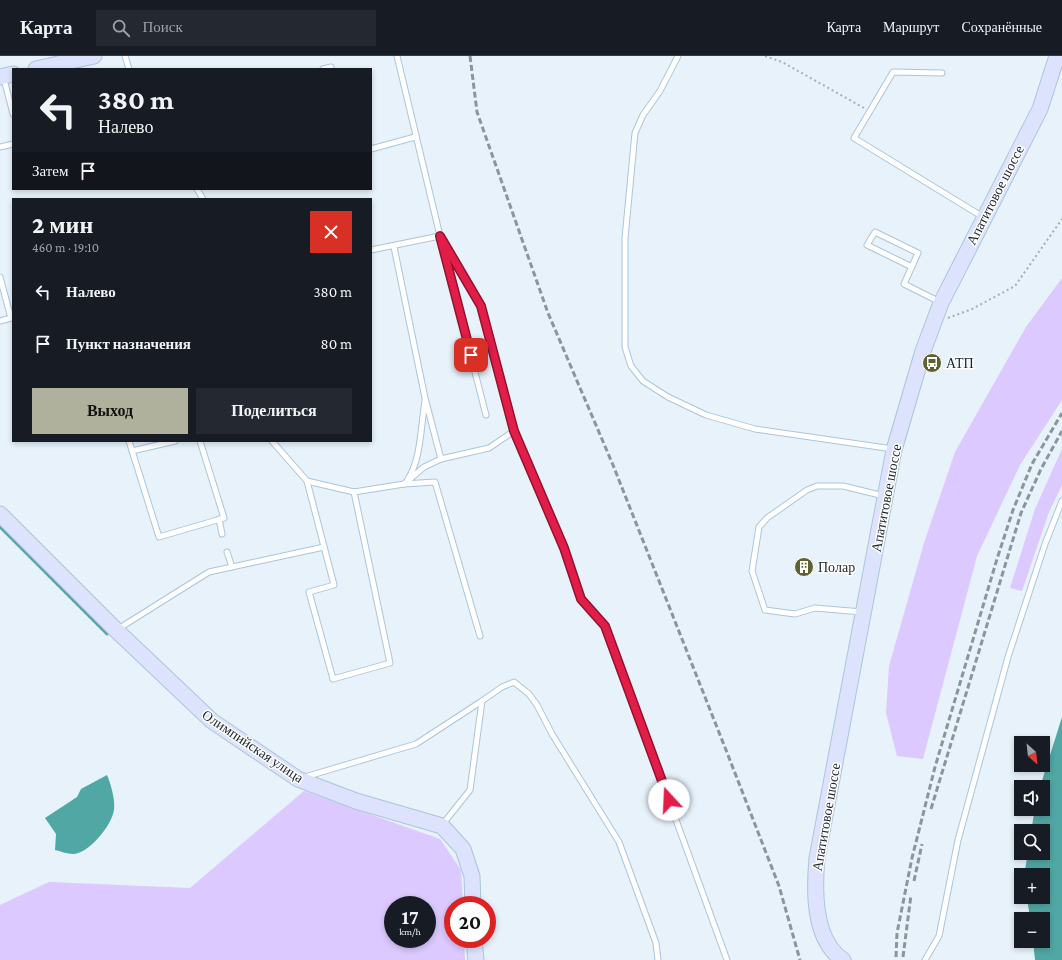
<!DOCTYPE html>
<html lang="ru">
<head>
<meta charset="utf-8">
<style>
	body { margin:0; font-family:"Crimson Pro",serif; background:#242831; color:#f1f3f6; height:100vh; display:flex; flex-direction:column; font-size:15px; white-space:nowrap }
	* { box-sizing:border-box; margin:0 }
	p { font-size:13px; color:#9ea1a6 }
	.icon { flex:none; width:22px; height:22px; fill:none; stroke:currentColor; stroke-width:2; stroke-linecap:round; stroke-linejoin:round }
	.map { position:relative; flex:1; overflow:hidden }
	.side { position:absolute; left:12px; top:142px; width:360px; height:244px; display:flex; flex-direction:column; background:#171b24; border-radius:0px; box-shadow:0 2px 6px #0003 }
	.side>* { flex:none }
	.guide { position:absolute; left:12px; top:12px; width:360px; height:122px; border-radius:0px; box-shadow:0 2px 6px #0003; background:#171b24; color:#f1f3f6; overflow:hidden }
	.needle { width:26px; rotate:153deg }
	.controls { position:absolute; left:1014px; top:680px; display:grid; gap:8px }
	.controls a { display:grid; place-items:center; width:36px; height:36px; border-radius:0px; background:#171b24; box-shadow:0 2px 6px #0003; font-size:20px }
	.speed { position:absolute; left:384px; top:840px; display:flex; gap:8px; font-size:20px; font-weight:700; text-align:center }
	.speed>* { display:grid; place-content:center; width:52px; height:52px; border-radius:50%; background:#171b24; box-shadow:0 2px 6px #0003; line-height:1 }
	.speed small { font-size:10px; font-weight:400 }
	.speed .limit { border:6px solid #d22; background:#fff; color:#111 }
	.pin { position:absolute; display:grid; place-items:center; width:34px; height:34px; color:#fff; margin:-17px; border-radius:8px; box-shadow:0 2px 6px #0006 }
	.me { position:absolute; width:44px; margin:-22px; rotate:340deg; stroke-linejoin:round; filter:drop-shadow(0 0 3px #0008) }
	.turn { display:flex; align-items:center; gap:14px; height:84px; padding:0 20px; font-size:18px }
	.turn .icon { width:52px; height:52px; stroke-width:2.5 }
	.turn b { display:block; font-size:28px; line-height:34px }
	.then { display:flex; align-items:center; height:38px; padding:0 20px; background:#0003; gap:8px; font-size:15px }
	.round { display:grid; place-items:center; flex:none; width:42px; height:42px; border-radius:0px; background:#242831 }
	.summary { display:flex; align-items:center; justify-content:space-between; height:68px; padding:0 20px }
	h1 { font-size:24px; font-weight:800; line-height:30px }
	.action { display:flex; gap:8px; margin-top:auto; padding:8px 20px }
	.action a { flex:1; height:46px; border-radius:0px; background:#afb19c; color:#111; font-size:16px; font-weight:800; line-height:46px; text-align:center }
	.action a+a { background:#242831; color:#f1f3f6 }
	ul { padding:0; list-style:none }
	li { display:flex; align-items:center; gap:12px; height:52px; padding:0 20px }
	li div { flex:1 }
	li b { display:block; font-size:15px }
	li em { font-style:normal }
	header { display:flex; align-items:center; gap:24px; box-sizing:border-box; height:56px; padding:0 20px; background:#171b24; border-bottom:1px solid #363941 }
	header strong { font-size:19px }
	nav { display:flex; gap:22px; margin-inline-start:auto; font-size:14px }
	.search { width:280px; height:36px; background:#242831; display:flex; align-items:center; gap:10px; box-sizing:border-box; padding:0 14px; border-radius:0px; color:#9ea1a6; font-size:15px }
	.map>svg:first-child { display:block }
</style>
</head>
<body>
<header>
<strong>Карта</strong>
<div class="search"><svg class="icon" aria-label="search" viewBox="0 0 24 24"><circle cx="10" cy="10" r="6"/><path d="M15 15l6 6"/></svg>Поиск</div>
<nav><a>Карта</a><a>Маршрут</a><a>Сохранённые</a></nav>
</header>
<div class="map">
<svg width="1062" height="904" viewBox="0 0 1062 904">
	<rect width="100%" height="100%" fill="#e7f2fb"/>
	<g fill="#dbc9ff" fill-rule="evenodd">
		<path d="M1062,222V344L1020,409L977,500L923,703L897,700L886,657L889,610L924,487L955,396L1026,271Z"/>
		<path d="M1062,393V429L1049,456L1022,535L1010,532L1035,453Z"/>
		<path d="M304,735L440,783L461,814L463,849H453V883H464L465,904H0V849L49,826L190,832ZM393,849H427V883H393Z"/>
	</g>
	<g fill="#50a7a3">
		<path d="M1062,661V904H1035L1033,885H1043V863H1030L1027,841H1043V819H1024L1028,797H1043V775H1031L1035,753H1043V731H1040Z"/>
		<path d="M107,719C111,728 117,749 113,758C109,772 88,798 73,798C67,798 60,795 55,794L56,778L45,762L77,741L81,733Z"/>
	</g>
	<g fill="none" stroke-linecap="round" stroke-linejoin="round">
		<path stroke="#50a7a3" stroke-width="3" d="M0,471L107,578"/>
		<defs>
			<g id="lane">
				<path d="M125,0L129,13"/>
				<path d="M397,0L440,180L481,250L514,375L564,492L581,543L605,569L727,904"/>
				<path d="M678,0L660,35L643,59L635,77L625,182V291L631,310L643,325L668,341L706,359L755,373L893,393"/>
				<path d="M323,13L331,11"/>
				<path d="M942,17L893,16L854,82L983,161"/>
				<path d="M4,23L13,58"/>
				<path d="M0,91L13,88"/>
				<path d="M371,93L415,81"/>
				<path d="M197,133L203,143"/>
				<path d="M394,191L425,342L441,403"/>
				<path d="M371,194L440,180L486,359"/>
				<path d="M912,211L867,189L875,176L918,197L904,228L940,246"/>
				<path d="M0,221L11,262L0,265"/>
				<path d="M129,385L159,481L224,462L200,385"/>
				<path d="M272,385L307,425L354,436L404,428L435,426L480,580"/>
				<path d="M132,395L175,385"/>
				<path d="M408,423C421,404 421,368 425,345"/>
				<path d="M307,425L334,529L309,536L333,623L390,607L354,436"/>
				<path d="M404,428L424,411L441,403L489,392L514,375"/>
				<path d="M219,463L222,478"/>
				<path d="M227,496L232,511"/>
				<path d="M862,556L815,552L795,558L765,554L752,515L759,471L767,462L807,434L817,430H843L884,440"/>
				<path d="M118,573L209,516L324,491"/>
				<path d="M305,721L416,688L482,645"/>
				<path d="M442,769L470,734L482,645L502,631L514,626L529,638L537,649L552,678L619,786L656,887L658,904"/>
				<path d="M925,904L939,880L958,784L1008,601L1045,488L1062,445"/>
			</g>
			<g id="secondary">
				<path d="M36,13L94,0"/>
				<path d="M0,21L13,18"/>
				<path d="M0,458L116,574L212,665L298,723L356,745L442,770L463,793L472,820L473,849"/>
				<path d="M474,883L476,904"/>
				<path d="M843,904C813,884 814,835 817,802L894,394L923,295L941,247L1040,53L1057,0"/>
			</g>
		</defs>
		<use href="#lane" stroke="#abc5dc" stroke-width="7"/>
		<use href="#secondary" stroke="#abc5dc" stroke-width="17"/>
		<g stroke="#a4afb8" stroke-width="2" stroke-dasharray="2 3" stroke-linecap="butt">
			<path d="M765,0L782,6L864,52"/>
			<path d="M948,262L972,253L1015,230L1062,163"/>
		</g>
		<use href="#lane" stroke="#fff" stroke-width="5"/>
		<use href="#secondary" stroke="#dde3fc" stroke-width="15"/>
		<g stroke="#8b959e" stroke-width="3" stroke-dasharray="6 3" stroke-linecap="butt">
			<path d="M470,0L477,56L548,257L613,409L726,694L779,830L800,904"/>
			<path d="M931,753L1021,457L1041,413L1062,375"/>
			<path d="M914,825L922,788"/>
			<path d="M896,901L897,877L912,802L935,711L997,503L1013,454L1032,408L1062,357"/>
			<path d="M903,901L911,839"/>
		</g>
	</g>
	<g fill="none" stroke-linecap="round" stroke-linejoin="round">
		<defs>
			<path id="route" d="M471,299L440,180L481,250L514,375L564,492L581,543L605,570L669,744"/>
		</defs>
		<use href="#route" stroke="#92132f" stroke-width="10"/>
		<use href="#route" stroke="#e11d48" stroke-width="7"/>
	</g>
	<defs>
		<symbol id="bus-disc" viewBox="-11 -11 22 22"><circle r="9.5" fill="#5e602d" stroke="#fdfdfd"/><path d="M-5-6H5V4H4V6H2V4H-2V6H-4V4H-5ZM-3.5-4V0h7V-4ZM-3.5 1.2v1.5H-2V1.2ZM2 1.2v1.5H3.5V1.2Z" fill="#fff"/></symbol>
		<symbol id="building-disc" viewBox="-11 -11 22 22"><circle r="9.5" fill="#5e602d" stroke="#fdfdfd"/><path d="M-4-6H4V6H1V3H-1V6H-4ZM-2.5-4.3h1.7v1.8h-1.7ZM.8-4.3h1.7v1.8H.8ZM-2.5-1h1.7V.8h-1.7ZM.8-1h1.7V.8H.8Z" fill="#fff"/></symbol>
	</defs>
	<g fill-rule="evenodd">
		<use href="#bus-disc" x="921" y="296" width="22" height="22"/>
		<use href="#building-disc" x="793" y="500" width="22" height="22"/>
	</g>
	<g text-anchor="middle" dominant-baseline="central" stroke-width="3" stroke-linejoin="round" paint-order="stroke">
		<g font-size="14" fill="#1b252e" stroke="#fdfdfd">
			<text transform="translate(995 139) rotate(-63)">Апатитовое шоссе</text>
			<text transform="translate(886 442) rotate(-79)">Апатитовое шоссе</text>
			<text transform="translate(253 690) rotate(34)">Олимпийская улица</text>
			<text transform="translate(826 761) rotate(-80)">Апатитовое шоссе</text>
		</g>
		<g font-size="14" fill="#1b252e" stroke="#fdfdfd" text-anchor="start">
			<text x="946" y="307">АТП</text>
			<text x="818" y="511">Полар</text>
		</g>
	</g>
</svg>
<div class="controls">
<a><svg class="needle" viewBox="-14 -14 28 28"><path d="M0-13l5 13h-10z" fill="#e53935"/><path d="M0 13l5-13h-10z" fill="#9ea1a6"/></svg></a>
<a><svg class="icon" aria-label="sound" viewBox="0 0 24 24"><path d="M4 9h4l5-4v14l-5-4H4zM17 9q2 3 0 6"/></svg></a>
<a><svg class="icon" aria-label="search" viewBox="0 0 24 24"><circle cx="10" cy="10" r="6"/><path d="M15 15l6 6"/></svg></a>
<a>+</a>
<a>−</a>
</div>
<div class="speed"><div>17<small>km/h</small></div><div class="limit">20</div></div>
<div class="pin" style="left:471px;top:299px;background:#d93025"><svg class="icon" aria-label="arrive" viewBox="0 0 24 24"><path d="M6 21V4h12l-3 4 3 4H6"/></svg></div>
<svg class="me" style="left:669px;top:744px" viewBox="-20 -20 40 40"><circle r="19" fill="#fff"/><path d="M0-13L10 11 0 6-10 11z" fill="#e11d48"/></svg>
<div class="guide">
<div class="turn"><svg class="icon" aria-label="left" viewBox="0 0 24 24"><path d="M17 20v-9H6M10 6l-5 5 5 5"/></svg><div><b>380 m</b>Налево</div></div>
<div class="then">Затем<svg class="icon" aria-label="arrive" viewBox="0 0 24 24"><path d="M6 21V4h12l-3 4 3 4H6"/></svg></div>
</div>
<section class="side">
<div class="summary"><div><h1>2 мин</h1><p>460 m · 19:10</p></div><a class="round" style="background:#d93025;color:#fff"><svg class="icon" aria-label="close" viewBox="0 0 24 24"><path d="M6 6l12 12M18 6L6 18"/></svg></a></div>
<ul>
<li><svg class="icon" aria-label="left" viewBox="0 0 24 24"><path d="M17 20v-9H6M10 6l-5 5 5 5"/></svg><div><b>Налево</b></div><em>380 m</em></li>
<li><svg class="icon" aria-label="arrive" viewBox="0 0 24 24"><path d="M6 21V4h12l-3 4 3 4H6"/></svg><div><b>Пункт назначения</b></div><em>80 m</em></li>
</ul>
<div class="action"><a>Выход</a><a>Поделиться</a></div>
</section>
</div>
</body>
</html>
